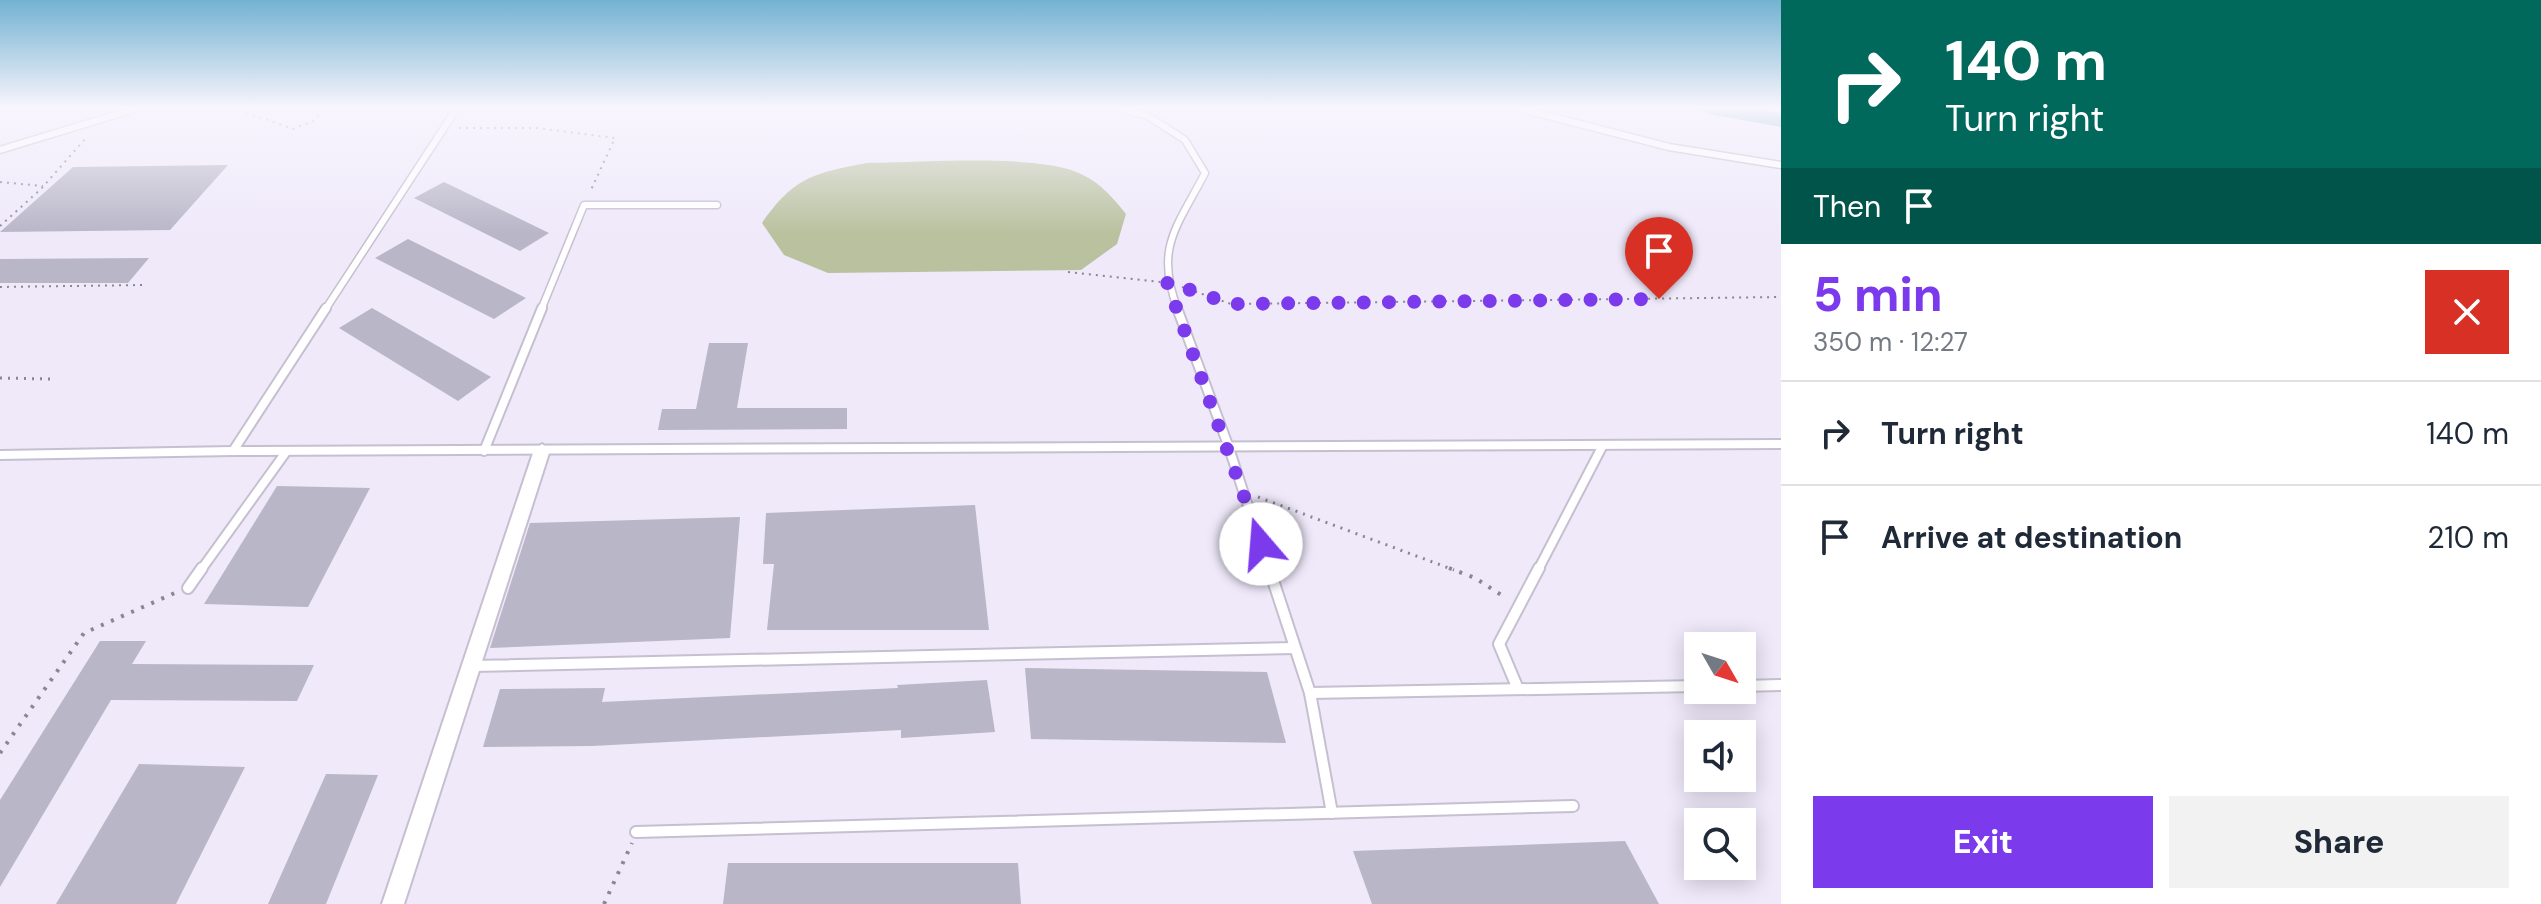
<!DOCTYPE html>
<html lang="en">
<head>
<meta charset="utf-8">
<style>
	body { margin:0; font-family:"DM Sans",sans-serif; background:#f2f2f3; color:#1f2937; height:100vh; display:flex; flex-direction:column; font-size:30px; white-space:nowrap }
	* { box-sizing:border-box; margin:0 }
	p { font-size:26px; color:#747a83 }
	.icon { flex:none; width:44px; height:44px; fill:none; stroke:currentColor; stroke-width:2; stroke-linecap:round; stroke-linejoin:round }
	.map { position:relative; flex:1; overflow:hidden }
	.details { display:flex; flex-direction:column; background:#fff; width:760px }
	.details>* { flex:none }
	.hud { background:#00695c; color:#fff; overflow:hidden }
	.needle { width:52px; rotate:129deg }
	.buttons { position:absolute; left:1684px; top:632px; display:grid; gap:16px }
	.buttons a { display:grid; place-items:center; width:72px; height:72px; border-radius:0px; background:#fff; box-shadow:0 4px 20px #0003; font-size:40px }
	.pin { position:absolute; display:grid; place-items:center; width:68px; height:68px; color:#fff; margin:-82px -34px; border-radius:50% 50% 50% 0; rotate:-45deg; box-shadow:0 0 8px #0007 }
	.pin .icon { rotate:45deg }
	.me { position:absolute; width:88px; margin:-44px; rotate:342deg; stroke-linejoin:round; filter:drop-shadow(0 0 6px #0008) }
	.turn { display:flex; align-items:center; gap:28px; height:168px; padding:0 32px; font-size:36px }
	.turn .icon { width:104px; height:104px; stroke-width:2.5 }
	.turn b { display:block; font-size:56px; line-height:68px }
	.then { display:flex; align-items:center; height:76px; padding:0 32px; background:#0003; gap:16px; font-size:30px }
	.round { display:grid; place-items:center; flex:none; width:84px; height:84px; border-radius:0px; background:#f2f2f3 }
	.summary { display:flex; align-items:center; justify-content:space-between; height:136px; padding:0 32px }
	h1 { font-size:48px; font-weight:800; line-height:60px; color:#7c3aed }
	.cta { display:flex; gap:16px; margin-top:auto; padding:16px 32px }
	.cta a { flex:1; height:92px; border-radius:0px; background:#7c3aed; color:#fff; font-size:32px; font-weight:800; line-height:92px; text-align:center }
	.cta a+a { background:#f2f2f3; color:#1f2937 }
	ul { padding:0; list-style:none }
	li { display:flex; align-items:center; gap:24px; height:104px; padding:0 32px; border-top:2px solid #e0e1e3 }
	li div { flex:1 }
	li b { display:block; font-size:30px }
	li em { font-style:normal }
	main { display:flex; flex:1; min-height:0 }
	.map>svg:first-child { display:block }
</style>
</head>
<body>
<main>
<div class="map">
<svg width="1781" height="904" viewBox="0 0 1781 904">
	<rect width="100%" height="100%" fill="#efe9fa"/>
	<path fill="#b9c19f" d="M867,163C918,163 1040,153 1081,174C1101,183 1113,198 1126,214L1117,244L1081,270L828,273L784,255L762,223C794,177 814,173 867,163Z"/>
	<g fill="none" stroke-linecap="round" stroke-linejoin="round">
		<path fill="#64b0b2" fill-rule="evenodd" d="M1697,108H1745L1781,113V127L1708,114Z"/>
	</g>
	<g fill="#b8b6c7">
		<path d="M228,165L170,230L0,232L73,167Z"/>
		<path d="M444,182L549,233L520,251L414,198Z"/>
		<path d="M408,239L526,298L494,319L375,258Z"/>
		<path d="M149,258L128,283H0V259Z"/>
		<path d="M372,308L491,377L458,401L339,328Z"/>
		<path d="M709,343H748L737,408H847V429L658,430L662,409H696Z"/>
		<path d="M277,486L370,488L308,607L204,604Z"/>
		<path d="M975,505L989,630H767L774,564H763L766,513Z"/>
		<path d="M740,517L730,638L490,648L530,523Z"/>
		<path d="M100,641H146L132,664L314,665L297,701L111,700L0,887V800Z"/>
		<path d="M1025,668L1267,672L1286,743L1031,739Z"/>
		<path d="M987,680L995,732L901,738V730L592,746L483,747L500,689L605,688L602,702L898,688L897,685Z"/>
		<path d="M139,764L245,767L176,904H56Z"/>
		<path d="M326,774L378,775L326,904H268Z"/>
		<path d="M1625,841L1659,904H1372L1353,851Z"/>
		<path d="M728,863H1018L1021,904H723Z"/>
	</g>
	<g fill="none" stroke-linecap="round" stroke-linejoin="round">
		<defs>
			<g id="lane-far2">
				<path d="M1117,108L1148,116L1185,140L1205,173C1177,227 1154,248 1178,310"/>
				<path d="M1518,108L1669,147L1781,165"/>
				<path d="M0,150L138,108"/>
				<path d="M325,310L457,108"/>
				<path d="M541,310L584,205H717"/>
			</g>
			<g id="lane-far1">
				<path d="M1177,308L1228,445L1269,570"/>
				<path d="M233,451L326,308"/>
				<path d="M484,451L542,308"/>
				<path d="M0,455L233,451L1781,444"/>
				<path d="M201,570L286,452"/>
				<path d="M1538,570L1603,445"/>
			</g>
			<g id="lane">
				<path d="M1269,568L1310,693L1332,813"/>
				<path d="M188,588L202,568"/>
				<path d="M472,666L1295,648"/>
				<path d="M1742,686L1781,685"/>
				<path d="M1518,689L1499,644L1539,568"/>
				<path d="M1310,693L1698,686"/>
				<path d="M636,832L1573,806"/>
			</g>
			<path id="street" d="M542,444L550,450L404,904H382L534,450Z"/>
		</defs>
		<use href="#lane-far2" stroke="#c6bfd0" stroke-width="9"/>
		<use href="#lane-far1" stroke="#c6bfd0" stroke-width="12"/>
		<use href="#lane" stroke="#c6bfd0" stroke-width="14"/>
		<use href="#street" stroke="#c6bfd0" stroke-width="4"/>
		<g stroke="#8a8692" stroke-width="2" stroke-dasharray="2 5" stroke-linecap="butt">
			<path d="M233,108L293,129L313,121L324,108"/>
			<path d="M459,128H537L615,138L590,192"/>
			<path d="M0,182L43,186"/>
			<path d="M0,226L41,189L85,139"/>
			<path d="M1068,272L1160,282"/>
			<path d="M0,287L143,285"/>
			<path d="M1182,287L1231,304L1781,297"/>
		</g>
		<g stroke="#8a8692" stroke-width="3" stroke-dasharray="2 6" stroke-linecap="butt">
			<path d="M0,378L50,379"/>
			<path d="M1258,497L1454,570"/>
		</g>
		<g stroke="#8a8692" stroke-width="4" stroke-dasharray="3 8" stroke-linecap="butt">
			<path d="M1449,568L1475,578L1506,598"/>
			<path d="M0,753L84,633L177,592"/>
			<path d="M604,904L632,843"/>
		</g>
		<use href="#lane-far2" stroke="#fff" stroke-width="6"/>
		<use href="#lane-far1" stroke="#fff" stroke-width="8"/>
		<use href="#lane" stroke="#fff" stroke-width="10"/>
		<use href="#street" fill="#fff" fill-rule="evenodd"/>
	</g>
	<linearGradient id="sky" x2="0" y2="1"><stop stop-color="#73b2d2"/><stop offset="0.46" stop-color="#f8f5fd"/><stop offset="1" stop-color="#f8f5fd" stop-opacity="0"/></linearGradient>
	<rect width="1781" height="234" fill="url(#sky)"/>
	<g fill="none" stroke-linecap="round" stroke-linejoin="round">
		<path stroke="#7c3aed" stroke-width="14" stroke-dasharray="0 25.2" d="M1261,544L1167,282L1231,304L1659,299"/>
	</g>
</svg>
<div class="buttons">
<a><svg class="needle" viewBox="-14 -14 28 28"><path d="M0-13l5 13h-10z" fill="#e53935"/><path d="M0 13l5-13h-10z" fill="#747a83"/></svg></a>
<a><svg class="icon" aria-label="sound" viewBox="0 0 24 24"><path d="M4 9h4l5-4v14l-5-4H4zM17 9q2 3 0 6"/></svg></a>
<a><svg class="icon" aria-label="search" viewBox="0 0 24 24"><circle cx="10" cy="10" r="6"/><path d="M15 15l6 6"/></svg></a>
</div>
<div class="pin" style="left:1659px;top:299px;background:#d93025"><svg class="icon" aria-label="arrive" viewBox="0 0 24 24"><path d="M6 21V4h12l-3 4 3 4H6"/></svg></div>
<svg class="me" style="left:1261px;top:544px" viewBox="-20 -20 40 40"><circle r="19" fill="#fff"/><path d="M0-13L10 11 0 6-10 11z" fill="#7c3aed"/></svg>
</div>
<section class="details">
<div class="hud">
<div class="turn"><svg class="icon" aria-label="right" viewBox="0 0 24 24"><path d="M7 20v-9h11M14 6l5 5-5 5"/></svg><div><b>140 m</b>Turn right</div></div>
<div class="then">Then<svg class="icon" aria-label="arrive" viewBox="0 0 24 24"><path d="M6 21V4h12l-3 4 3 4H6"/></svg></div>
</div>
<div class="summary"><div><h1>5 min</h1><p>350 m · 12:27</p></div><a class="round" style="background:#d93025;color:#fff"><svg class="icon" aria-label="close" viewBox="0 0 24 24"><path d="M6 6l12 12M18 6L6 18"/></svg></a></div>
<ul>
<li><svg class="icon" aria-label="right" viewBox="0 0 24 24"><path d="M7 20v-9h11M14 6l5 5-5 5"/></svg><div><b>Turn right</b></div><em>140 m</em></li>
<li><svg class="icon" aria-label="arrive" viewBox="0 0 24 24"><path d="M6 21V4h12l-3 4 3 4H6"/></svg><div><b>Arrive at destination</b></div><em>210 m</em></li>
</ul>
<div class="cta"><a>Exit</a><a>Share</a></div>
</section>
</main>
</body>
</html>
